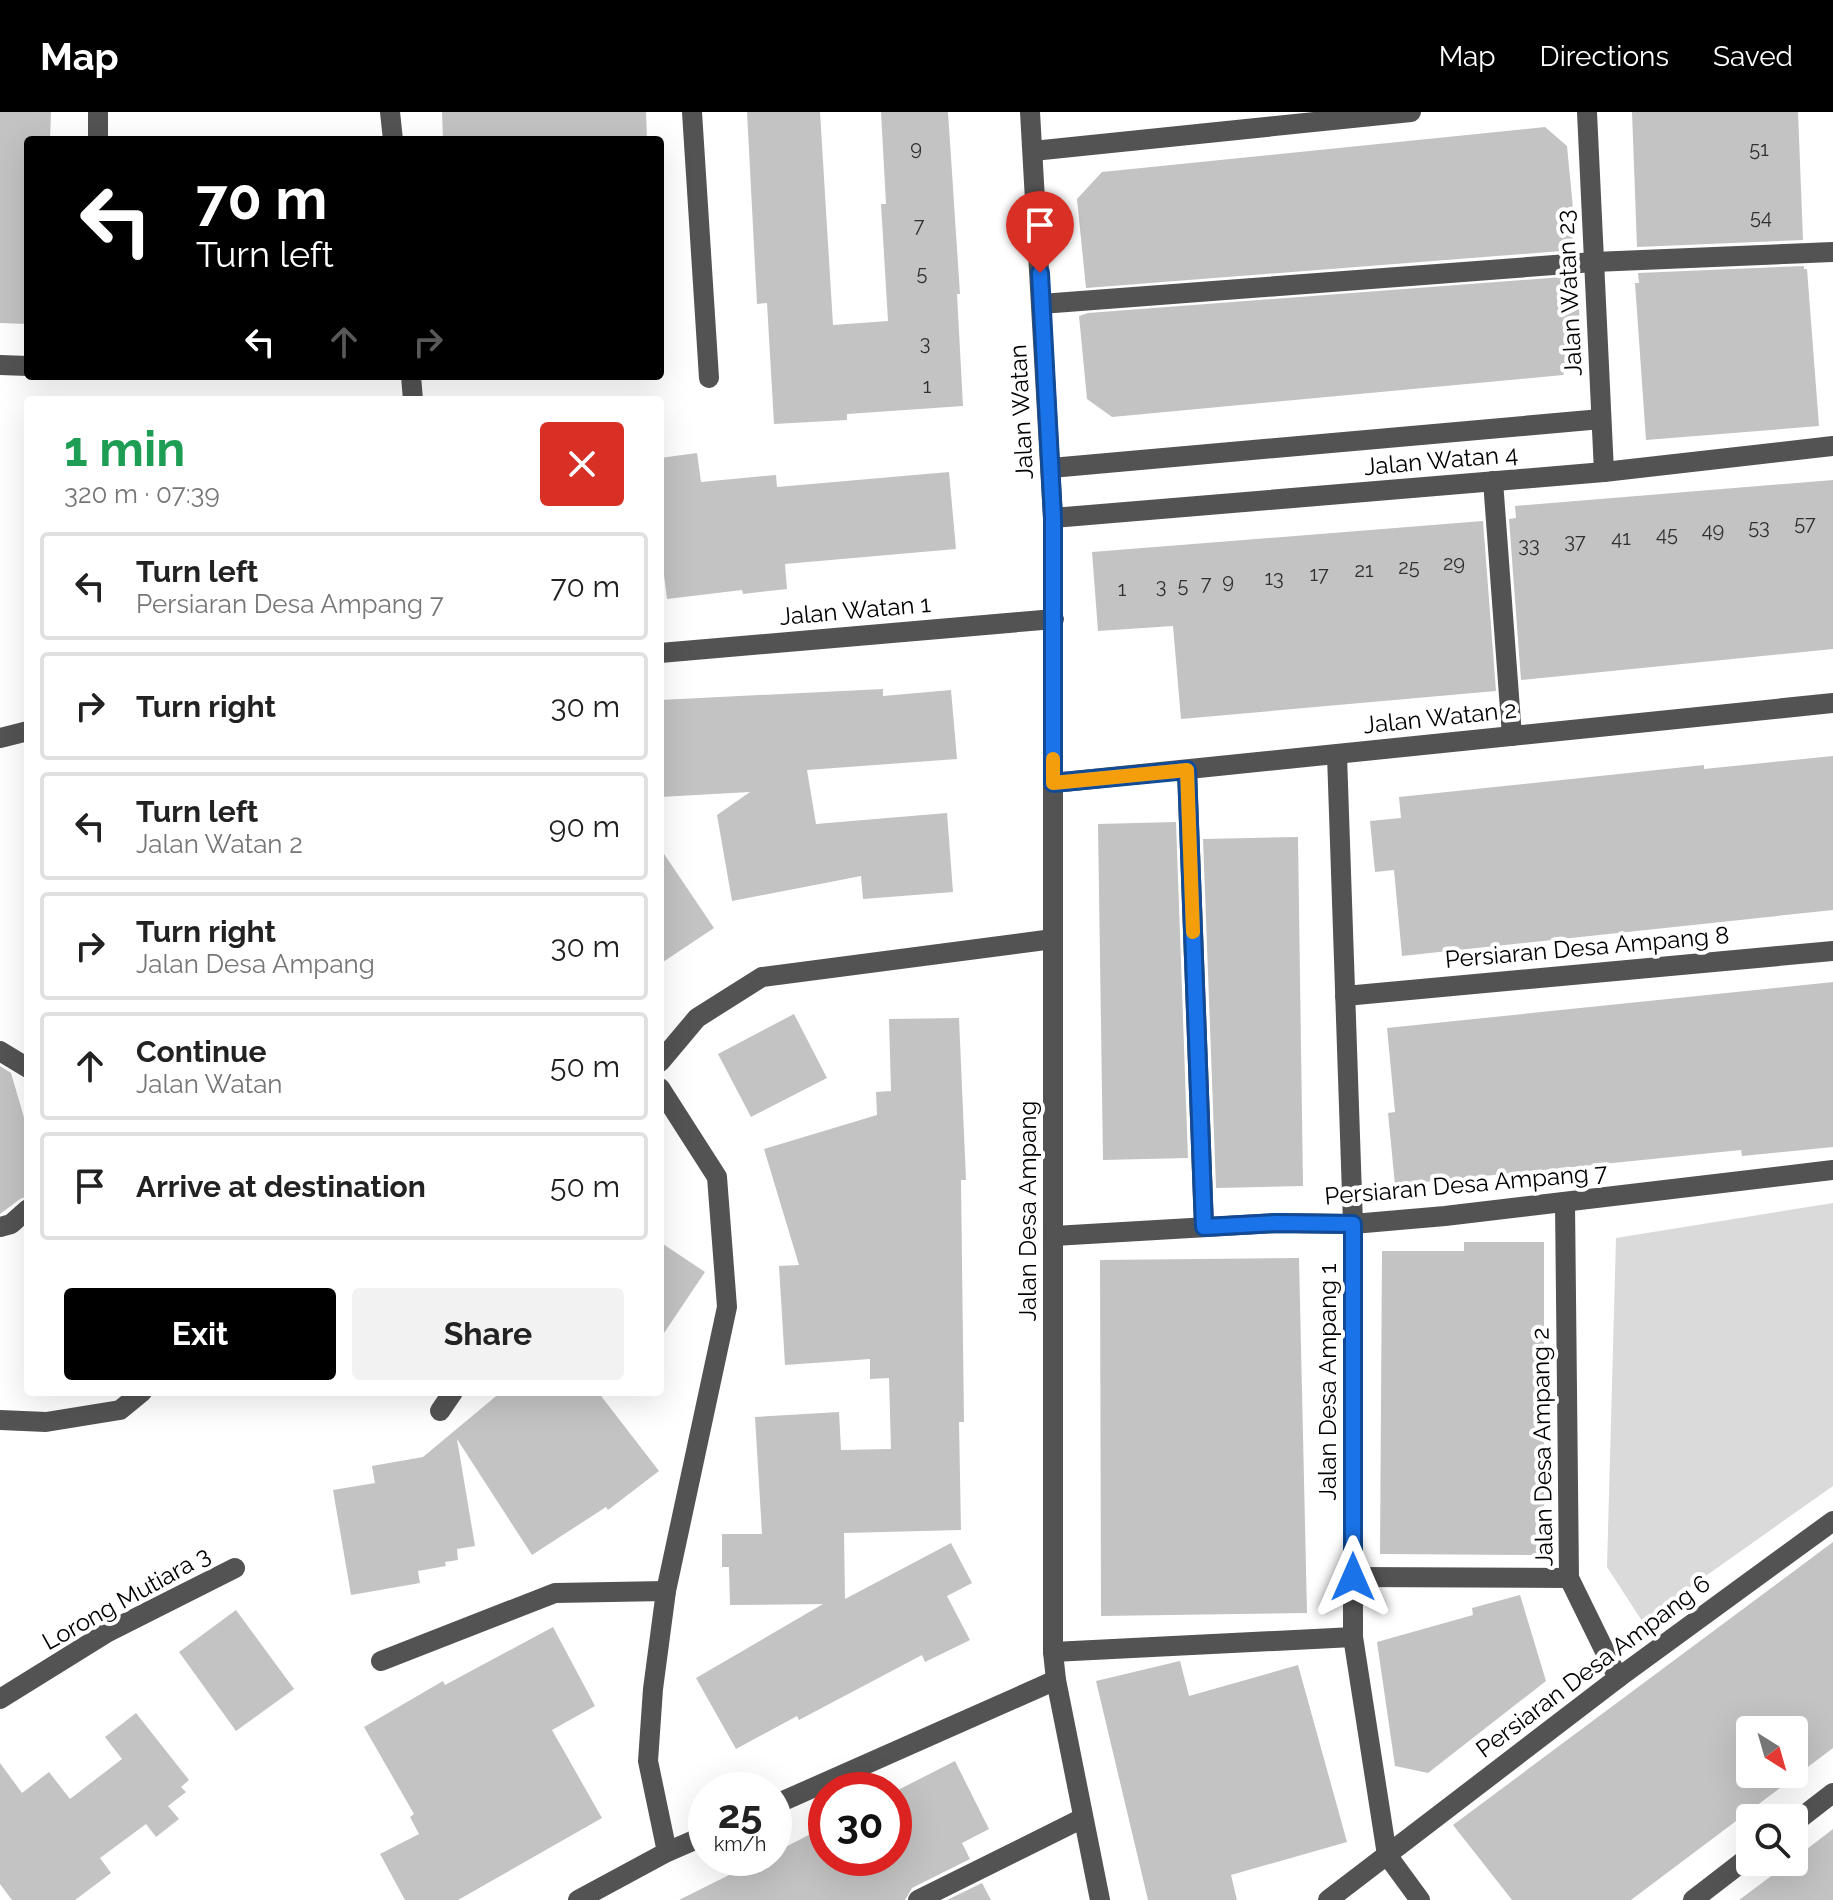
<!DOCTYPE html>
<html lang="en">
<head>
<meta charset="utf-8">
<style>
	body { margin:0; font-family:Raleway,sans-serif; background:#f2f2f2; color:#222; height:100vh; display:flex; flex-direction:column; font-size:30px; white-space:nowrap }
	* { box-sizing:border-box; margin:0 }
	p { font-size:26px; color:#767676 }
	.icon { flex:none; width:44px; height:44px; fill:none; stroke:currentColor; stroke-width:2; stroke-linecap:round; stroke-linejoin:round }
	.map { position:relative; flex:1; overflow:hidden }
	.panel { position:absolute; left:24px; top:284px; width:640px; height:1000px; display:flex; flex-direction:column; background:#fff; border-radius:8px; box-shadow:0 8px 32px #0002 }
	.panel>* { flex:none }
	.hud { position:absolute; left:24px; top:24px; width:640px; height:244px; border-radius:8px; box-shadow:0 8px 32px #0002; background:#000; color:#fff; overflow:hidden }
	.needle { width:52px; rotate:143deg }
	.tools { position:absolute; left:1736px; top:1604px; display:grid; gap:16px }
	.tools a { display:grid; place-items:center; width:72px; height:72px; border-radius:8px; background:#fff; box-shadow:0 8px 32px #0002; font-size:40px }
	.speed { position:absolute; left:688px; top:1660px; display:flex; gap:16px; font-size:40px; font-weight:700; text-align:center }
	.speed>* { display:grid; place-content:center; width:104px; height:104px; border-radius:50%; background:#fff; box-shadow:0 8px 32px #0002; line-height:1 }
	.speed small { font-size:20px; font-weight:400 }
	.speed .limit { border:12px solid #d22; background:#fff; color:#111 }
	.pin { position:absolute; display:grid; place-items:center; width:68px; height:68px; color:#fff; margin:-82px -34px; border-radius:50% 50% 50% 0; rotate:-45deg; box-shadow:0 0 8px #0007 }
	.pin .icon { rotate:45deg }
	.me { position:absolute; width:88px; margin:-44px; rotate:0deg; stroke-linejoin:round; filter:drop-shadow(0 0 6px #0008) }
	.turn { display:flex; align-items:center; gap:28px; height:168px; padding:0 40px; font-size:36px }
	.turn .icon { width:104px; height:104px; stroke-width:2.5 }
	.turn b { display:block; font-size:56px; line-height:68px }
	.lanes { display:flex; align-items:center; height:76px; padding:0 40px; background:#0003; justify-content:center; gap:40px; direction:ltr }
	.lanes .off { opacity:.35 }
	.round { display:grid; place-items:center; flex:none; width:84px; height:84px; border-radius:8px; background:#f2f2f2 }
	.head { display:flex; align-items:center; justify-content:space-between; height:136px; padding:0 40px }
	h1 { font-size:48px; font-weight:700; line-height:60px; color:#1e9e55 }
	.button { display:flex; gap:16px; margin-top:auto; padding:16px 40px }
	.button a { flex:1; height:92px; border-radius:8px; background:#000; color:#fff; font-size:32px; font-weight:700; line-height:92px; text-align:center }
	.button a+a { background:#f2f2f2; color:#222 }
	ul { padding:0; list-style:none }
	li { display:flex; align-items:center; gap:24px; height:108px; margin:0 16px 12px; padding:0 24px; border:4px solid #e0e0e0; border-radius:8px }
	li div { flex:1 }
	li b { display:block; font-size:30px }
	li em { font-style:normal }
	header { display:flex; align-items:center; gap:48px; box-sizing:border-box; height:112px; padding:0 40px; background:#000; color:#fff }
	header strong { font-size:38px }
	nav { display:flex; gap:44px; margin-inline-start:auto; font-size:28px }
	.map>svg:first-child { display:block }
</style>
</head>
<body>
<header>
<strong>Map</strong>
<nav><a>Map</a><a>Directions</a><a>Saved</a></nav>
</header>
<div class="map">
<svg width="1833" height="1788" viewBox="0 0 1833 1788">
	<rect width="100%" height="100%" fill="#fff"/>
	<path fill="#dadada" d="M1833,1091V1374L1642,1509L1607,1455L1616,1126Z"/>
	<g fill="#c3c3c3" fill-rule="evenodd">
		<path d="M0,0H51L50,28H28V212L0,211Z"/>
		<path d="M442,0H646L647,28H443Z"/>
		<path d="M747,0H820L833,213L888,209L881,92H886L881,0H948L960,182H957L963,294L847,302V308L774,312L767,191L757,192Z"/>
		<path d="M1632,0H1798L1803,128L1637,135Z"/>
		<path d="M1545,15L1567,34L1575,117L1572,118L1574,138L1086,176L1077,87L1102,60Z"/>
		<path d="M1804,154V157H1807L1819,314L1646,328L1635,171H1639L1638,161Z"/>
		<path d="M1576,164L1582,233L1563,263L1112,305L1087,287L1079,204L1088,201Z"/>
		<path d="M697,341L701,370L776,363L777,375L949,360L956,437L785,452L787,477L743,482L742,478L667,487L660,432V346Z"/>
		<path d="M1833,368V537L1521,568L1509,407L1516,406L1515,394Z"/>
		<path d="M1483,409L1496,579L1181,607L1173,514L1098,519L1092,440Z"/>
		<path d="M883,577V584L951,578L957,647L807,658L816,712L947,701L953,780L863,787L861,764L732,789L717,703L750,680L660,685V588Z"/>
		<path d="M1833,644V798L1402,844L1394,758L1375,760L1370,709L1401,706L1399,685L1704,653V657Z"/>
		<path d="M1176,710L1188,1046L1103,1048L1098,712Z"/>
		<path d="M1298,725L1303,1074L1216,1076L1203,727Z"/>
		<path d="M660,736L714,816L660,852Z"/>
		<path d="M1833,870V1035L1742,1044L1741,1038L1395,1073L1388,1001L1395,1000L1387,916Z"/>
		<path d="M794,902L827,966L751,1005L718,942Z"/>
		<path d="M959,906L966,1068H961L964,1310H959L961,1418L844,1421L845,1487L951,1431L972,1471L947,1484L970,1528L925,1550L922,1543L799,1608L797,1604L736,1637L696,1566L823,1492L730,1493L729,1455H722V1422H762L755,1305L839,1300L841,1338L891,1337L889,1266L870,1267V1247L785,1253L779,1154L799,1153L764,1037L877,1003L876,980L891,979L889,907Z"/>
		<path d="M0,954L11,961L28,1019V1084L20,1087L0,1102Z"/>
		<path d="M660,1130L705,1160L660,1227Z"/>
		<path d="M1464,1130H1544V1443L1380,1442L1382,1139H1464Z"/>
		<path d="M1299,1146L1307,1501L1101,1504L1100,1148Z"/>
		<path d="M501,1280H598L659,1359L608,1398L606,1395L532,1443L457,1327L475,1434L457,1437L458,1448L445,1450L446,1454L418,1459L420,1471L351,1483L333,1378L375,1371L372,1354L423,1345Z"/>
		<path d="M1833,1430V1636L1631,1788H1512L1453,1713ZM1750,1618H1794V1662H1750Z"/>
		<path d="M1520,1483L1546,1569L1428,1661L1395,1654L1377,1530L1473,1503L1472,1496Z"/>
		<path d="M236,1498L294,1577L236,1619L179,1540Z"/>
		<path d="M553,1515L595,1594L552,1618L602,1706L458,1788H405L380,1742L419,1722L410,1705L414,1702L364,1615L443,1569L445,1573Z"/>
		<path d="M1180,1549L1189,1584L1298,1553L1347,1730L1231,1763L1237,1788H1148L1096,1569Z"/>
		<path d="M136,1601L189,1668L181,1675L186,1680L168,1694L179,1707L156,1725L146,1712L100,1746L111,1761L75,1788H12L0,1772V1651L22,1681L49,1660L70,1687L122,1647L105,1625Z"/>
		<path d="M955,1649L989,1717L962,1731L970,1747L912,1776L905,1788H679L763,1746H774V1741L826,1714V1746H894V1680Z"/>
		<path d="M1833,1717V1788H1739L1790,1750H1794V1747Z"/>
		<path d="M982,1771L991,1788H947Z"/>
	</g>
	<g fill="none" stroke-linecap="round" stroke-linejoin="round">
		<g stroke="#535353" stroke-width="20">
			<path d="M390,0L393,28"/>
			<path d="M692,0L709,266"/>
			<path d="M1030,0L1053,406V1540L1056,1568L1100,1788"/>
			<path d="M1587,0L1604,360"/>
			<path d="M98,28V0"/>
			<path d="M1033,39L1411,0"/>
			<path d="M1041,192L1594,150L1833,140"/>
			<path d="M0,253L28,254"/>
			<path d="M411,264L413,288"/>
			<path d="M1051,356L1601,307"/>
			<path d="M1493,369L1512,624"/>
			<path d="M1053,406L1604,360L1833,334"/>
			<path d="M660,541L1054,507"/>
			<path d="M0,626L28,619"/>
			<path d="M1337,643L1353,1112V1525L1387,1743L1420,1788"/>
			<path d="M1187,658L1204,1115"/>
			<path d="M1053,671L1833,591"/>
			<path d="M1345,884L1833,839"/>
			<path d="M0,939L28,956"/>
			<path d="M660,950L697,906L762,865L1053,827"/>
			<path d="M660,976L717,1065L727,1195L666,1479L653,1577L648,1649L667,1740"/>
			<path d="M1565,1091L1569,1466L1618,1566"/>
			<path d="M0,1115L11,1112L28,1097"/>
			<path d="M1054,1124L1277,1111L1353,1112L1445,1104L1833,1058"/>
			<path d="M440,1299L453,1280"/>
			<path d="M0,1308L46,1310L120,1298L142,1280"/>
			<path d="M1353,1465L1569,1466"/>
			<path d="M1053,1540L1353,1525"/>
			<path d="M381,1549L555,1481L666,1479"/>
			<path d="M0,1587L108,1520L235,1456"/>
			<path d="M774,1693L1056,1568"/>
			<path d="M1794,1711L1833,1681"/>
			<path d="M578,1788L667,1740L706,1723"/>
			<path d="M918,1788L1083,1706"/>
			<path d="M1328,1788L1618,1566L1833,1409"/>
			<path d="M1693,1788L1750,1744"/>
		</g>
	</g>
	<g fill="none" stroke-linecap="round" stroke-linejoin="round">
		<defs>
			<path id="route" d="M1040,161L1053,406V671L1187,658L1204,1115L1277,1111L1353,1112V1465"/>
		</defs>
		<use href="#route" stroke="#114b97" stroke-width="20"/>
		<use href="#route" stroke="#1a73e8" stroke-width="14"/>
		<path stroke="#f59e0b" stroke-width="14" d="M1053,647V671L1187,658L1193,820"/>
	</g>
	<g text-anchor="middle" dominant-baseline="central" stroke-width="8" stroke-linejoin="round" paint-order="stroke">
		<g font-size="20" fill="#313131">
			<text x="916" y="36">9</text>
			<text x="1759" y="37">51</text>
			<text x="1761" y="105">54</text>
			<text x="919" y="113">7</text>
			<text x="922" y="161">5</text>
			<text x="925" y="231">3</text>
			<text x="927" y="274">1</text>
			<text x="1805" y="411">57</text>
			<text x="1759" y="415">53</text>
			<text x="1713" y="418">49</text>
			<text x="1667" y="422">45</text>
			<text x="1621" y="426">41</text>
			<text x="1575" y="429">37</text>
			<text x="1529" y="433">33</text>
			<text x="1454" y="451">29</text>
			<text x="1409" y="455">25</text>
			<text x="1364" y="458">21</text>
			<text x="1319" y="462">17</text>
			<text x="1274" y="466">13</text>
			<text x="1228" y="469">9</text>
			<text x="1206" y="471">7</text>
			<text x="1183" y="473">5</text>
			<text x="1161" y="474">3</text>
			<text x="1122" y="477">1</text>
		</g>
		<g font-size="24" fill="#000" stroke="#fff">
			<text transform="translate(1569 181) rotate(-93)">Jalan Watan 23</text>
			<text transform="translate(1021 300) rotate(-93)">Jalan Watan</text>
			<text transform="translate(1441 348) rotate(-5)">Jalan Watan 4</text>
			<text transform="translate(855 498) rotate(-5)">Jalan Watan 1</text>
			<text transform="translate(1440 605) rotate(-6)">Jalan Watan 2</text>
			<text transform="translate(1587 835) rotate(-5)">Persiaran Desa Ampang 8</text>
			<text transform="translate(1466 1072) rotate(-5)">Persiaran Desa Ampang 7</text>
			<text transform="translate(1027 1099) rotate(-90)">Jalan Desa Ampang</text>
			<text transform="translate(1327 1270) rotate(-90)">Jalan Desa Ampang 1</text>
			<text transform="translate(1542 1335) rotate(-91)">Jalan Desa Ampang 2</text>
			<text transform="translate(126 1486) rotate(-29)">Lorong Mutiara 3</text>
			<text transform="translate(1593 1554) rotate(-37)">Persiaran Desa Ampang 6</text>
		</g>
	</g>
</svg>
<div class="tools">
<a><svg class="needle" viewBox="-14 -14 28 28"><path d="M0-13l5 13h-10z" fill="#e53935"/><path d="M0 13l5-13h-10z" fill="#767676"/></svg></a>
<a><svg class="icon" aria-label="search" viewBox="0 0 24 24"><circle cx="10" cy="10" r="6"/><path d="M15 15l6 6"/></svg></a>
</div>
<div class="speed"><div>25<small>km/h</small></div><div class="limit">30</div></div>
<div class="pin" style="left:1040px;top:161px;background:#d93025"><svg class="icon" aria-label="arrive" viewBox="0 0 24 24"><path d="M6 21V4h12l-3 4 3 4H6"/></svg></div>
<svg class="me" style="left:1353px;top:1465px" viewBox="-20 -20 40 40"><path d="M0-17L14 15 0 8-14 15z" fill="#1a73e8" stroke="#fff" stroke-width="4"/></svg>
<div class="hud">
<div class="turn"><svg class="icon" aria-label="left" viewBox="0 0 24 24"><path d="M17 20v-9H6M10 6l-5 5 5 5"/></svg><div><b>70 m</b>Turn left</div></div>
<div class="lanes"><svg class="icon" aria-label="left" viewBox="0 0 24 24"><path d="M17 20v-9H6M10 6l-5 5 5 5"/></svg><svg class="icon off" aria-label="ahead" viewBox="0 0 24 24"><path d="M12 20V5M6 11l6-6 6 6"/></svg><svg class="icon off" aria-label="right" viewBox="0 0 24 24"><path d="M7 20v-9h11M14 6l5 5-5 5"/></svg></div>
</div>
<section class="panel">
<div class="head"><div><h1>1 min</h1><p>320 m · 07:39</p></div><a class="round" style="background:#d93025;color:#fff"><svg class="icon" aria-label="close" viewBox="0 0 24 24"><path d="M6 6l12 12M18 6L6 18"/></svg></a></div>
<ul>
<li><svg class="icon" aria-label="left" viewBox="0 0 24 24"><path d="M17 20v-9H6M10 6l-5 5 5 5"/></svg><div><b>Turn left</b><p>Persiaran Desa Ampang 7</p></div><em>70 m</em></li>
<li><svg class="icon" aria-label="right" viewBox="0 0 24 24"><path d="M7 20v-9h11M14 6l5 5-5 5"/></svg><div><b>Turn right</b></div><em>30 m</em></li>
<li><svg class="icon" aria-label="left" viewBox="0 0 24 24"><path d="M17 20v-9H6M10 6l-5 5 5 5"/></svg><div><b>Turn left</b><p>Jalan Watan 2</p></div><em>90 m</em></li>
<li><svg class="icon" aria-label="right" viewBox="0 0 24 24"><path d="M7 20v-9h11M14 6l5 5-5 5"/></svg><div><b>Turn right</b><p>Jalan Desa Ampang</p></div><em>30 m</em></li>
<li><svg class="icon" aria-label="ahead" viewBox="0 0 24 24"><path d="M12 20V5M6 11l6-6 6 6"/></svg><div><b>Continue</b><p>Jalan Watan</p></div><em>50 m</em></li>
<li><svg class="icon" aria-label="arrive" viewBox="0 0 24 24"><path d="M6 21V4h12l-3 4 3 4H6"/></svg><div><b>Arrive at destination</b></div><em>50 m</em></li>
</ul>
<div class="button"><a>Exit</a><a>Share</a></div>
</section>
</div>
</body>
</html>
